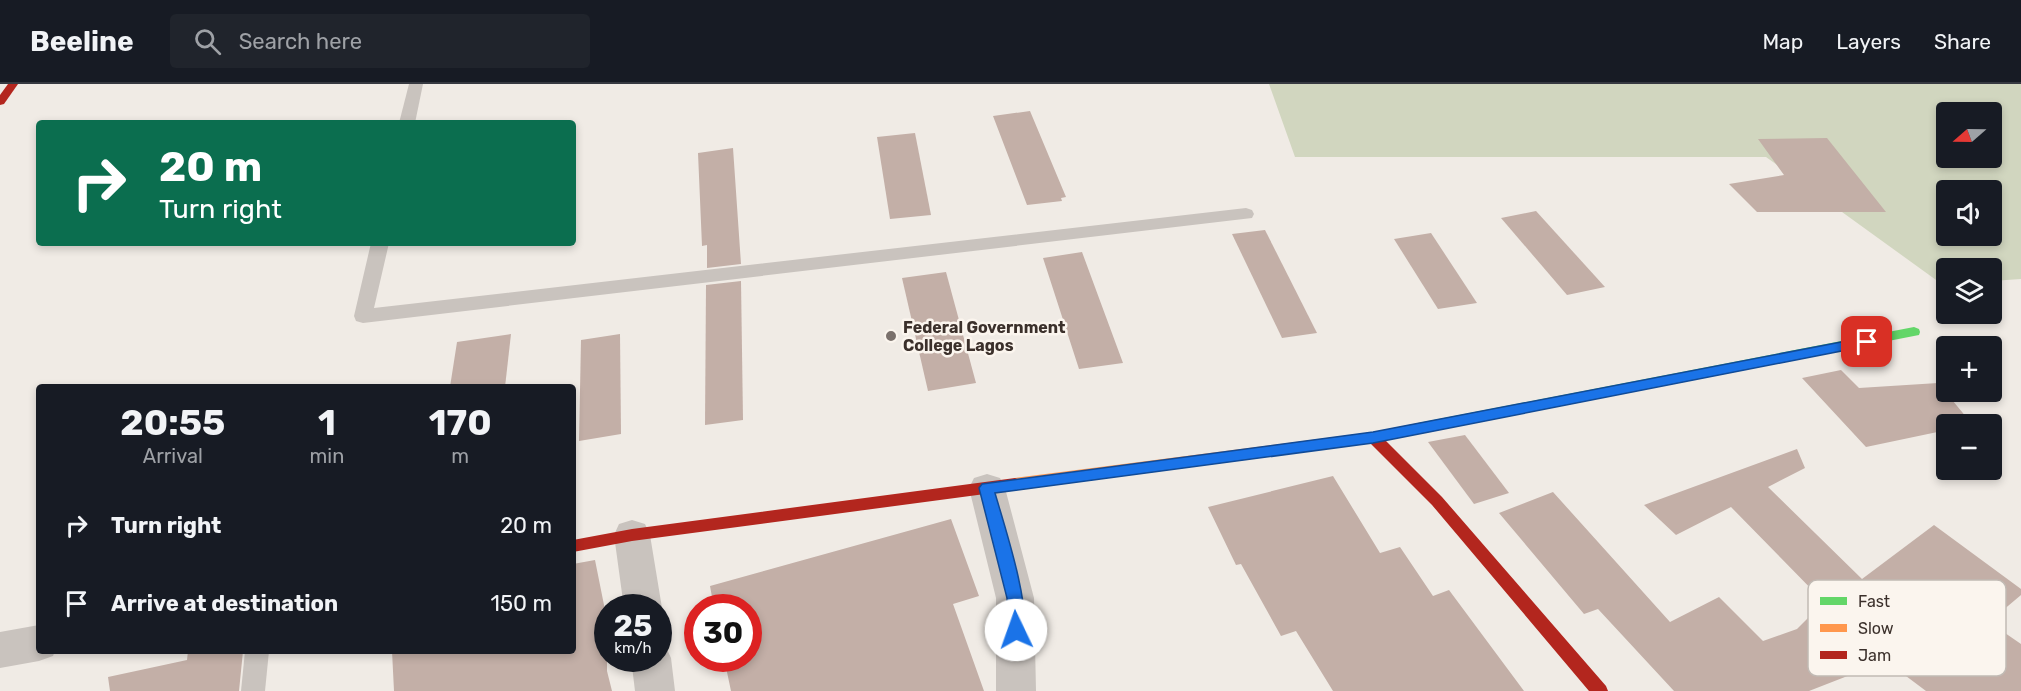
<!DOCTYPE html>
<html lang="en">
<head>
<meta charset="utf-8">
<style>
	body { margin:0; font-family:Rubik,sans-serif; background:#20242c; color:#f1f3f6; height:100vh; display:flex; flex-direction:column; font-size:22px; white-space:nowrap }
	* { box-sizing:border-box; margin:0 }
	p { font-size:20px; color:#9ea1a6 }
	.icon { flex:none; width:33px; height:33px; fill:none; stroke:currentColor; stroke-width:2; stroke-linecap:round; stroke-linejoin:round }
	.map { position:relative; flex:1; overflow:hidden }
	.sheet { position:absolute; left:36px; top:300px; width:540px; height:270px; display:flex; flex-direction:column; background:#171b24; border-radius:6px; box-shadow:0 3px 9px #0003 }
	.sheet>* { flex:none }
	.top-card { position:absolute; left:36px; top:36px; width:540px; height:126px; border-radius:6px; box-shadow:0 3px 9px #0003; background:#0b6e4f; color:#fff; overflow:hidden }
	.needle { width:39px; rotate:250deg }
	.tools { position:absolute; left:1936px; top:18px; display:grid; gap:12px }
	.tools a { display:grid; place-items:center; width:66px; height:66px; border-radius:6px; background:#171b24; box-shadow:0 3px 9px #0003; font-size:30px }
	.speed { position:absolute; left:594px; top:510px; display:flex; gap:12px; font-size:30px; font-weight:700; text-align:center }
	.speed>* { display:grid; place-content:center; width:78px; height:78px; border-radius:50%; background:#171b24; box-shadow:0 3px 9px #0003; line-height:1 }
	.speed small { font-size:15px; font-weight:400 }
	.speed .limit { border:9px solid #d22; background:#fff; color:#111 }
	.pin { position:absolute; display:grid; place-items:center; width:51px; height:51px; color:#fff; margin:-26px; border-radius:12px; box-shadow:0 3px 9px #0006 }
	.me { position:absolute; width:66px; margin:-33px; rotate:357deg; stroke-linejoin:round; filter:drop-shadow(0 0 4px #0008) }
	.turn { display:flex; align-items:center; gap:21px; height:126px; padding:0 24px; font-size:27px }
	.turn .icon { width:78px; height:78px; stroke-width:2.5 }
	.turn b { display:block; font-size:42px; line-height:51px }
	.eta { display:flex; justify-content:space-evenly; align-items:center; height:102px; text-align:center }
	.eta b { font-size:36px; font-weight:700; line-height:42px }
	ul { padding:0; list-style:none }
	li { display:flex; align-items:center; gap:18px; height:78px; padding:0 24px }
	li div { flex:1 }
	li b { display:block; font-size:22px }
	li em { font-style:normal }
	header { display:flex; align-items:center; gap:36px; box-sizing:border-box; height:84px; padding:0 30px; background:#171b24; border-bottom:2px solid #363941 }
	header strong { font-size:28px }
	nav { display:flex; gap:33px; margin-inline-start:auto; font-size:21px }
	.search { width:420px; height:54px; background:#20242c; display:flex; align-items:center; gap:15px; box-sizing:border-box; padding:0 21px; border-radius:6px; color:#9ea1a6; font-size:22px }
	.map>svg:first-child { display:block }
</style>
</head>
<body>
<header>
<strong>Beeline</strong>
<div class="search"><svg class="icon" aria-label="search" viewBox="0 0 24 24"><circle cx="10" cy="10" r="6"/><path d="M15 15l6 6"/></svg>Search here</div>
<nav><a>Map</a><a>Layers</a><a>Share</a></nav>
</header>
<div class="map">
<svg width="2021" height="607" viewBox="0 0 2021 607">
	<rect width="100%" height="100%" fill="#f0ebe5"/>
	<path fill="#d1d6bf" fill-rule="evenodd" d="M1269,0H2021V195L1992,197V184H1947V201H1943L1766,73H1295ZM1947,28H1992V74H1947ZM1947,106H1992V152H1947Z"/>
	<g fill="#c3afa7">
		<path d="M1030,27L1066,113L1061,114L1062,117L1027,121L993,32Z"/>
		<path d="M915,49L931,131L890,135L877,53Z"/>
		<path d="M1827,54L1886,128H1757L1729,100L1784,91L1758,55Z"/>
		<path d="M733,64L741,180L707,184V161L702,162L698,69Z"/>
		<path d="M1536,127L1605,203L1567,211L1501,134Z"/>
		<path d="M1265,146L1317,249L1282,254L1232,150Z"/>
		<path d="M1431,149L1477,219L1438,225L1394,155Z"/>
		<path d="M1082,168L1106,233L1123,279L1079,285L1043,174Z"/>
		<path d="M946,188L976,299L928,307L902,194Z"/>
		<path d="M741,197L743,336L705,341L706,201Z"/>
		<path d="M511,250L505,303H450L457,258Z"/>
		<path d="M620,250L621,350L579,357L581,256Z"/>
		<path d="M1841,286L1859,304L1938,299L1972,340H1947V346L1866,363L1802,294Z"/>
		<path d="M1465,351L1509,409L1474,420L1428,358Z"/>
		<path d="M1797,365L1805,384L1768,403L1862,495L1934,441L2021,505V511L1989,538L2021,560V607H1926L1886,577L1809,607H1674L1598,525L1584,530L1499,429L1553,408L1670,538L1719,513L1763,557L1797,545L1824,518L1731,423L1676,451L1644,421Z"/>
		<path d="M1333,392L1380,469L1400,463L1433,512L1449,506L1524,607H1333L1296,547L1281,552L1241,480L1236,481L1208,423Z"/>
		<path d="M951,435L979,512L953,520L984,607H731L724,574H748V524H714L710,502Z"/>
		<path d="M595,476L607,536V587L612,607H394L392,567H573V480Z"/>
		<path d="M188,567H243L239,607H110L108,593L187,576Z"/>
	</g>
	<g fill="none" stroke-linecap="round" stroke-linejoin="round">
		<g fill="#c9c3be" fill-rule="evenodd">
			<path d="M409,0H423L415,39H399Z"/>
			<path d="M1246,124L1252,126L1254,130L1252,134L363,239L356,237L354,232L371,159H389L374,224Z"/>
			<path d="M245,567H269L265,607H241Z"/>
		</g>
		<g fill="#c9c3be" fill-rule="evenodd">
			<path d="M987,390L1000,394L1005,404L1034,514L1036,607H996V514L969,404L974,394Z"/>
			<path d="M632,436L645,440L650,451L662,524L658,532V524H624L614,451L619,440Z"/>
			<path d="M39,541V567H55L53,572L39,577L0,584V548Z"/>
			<path d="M658,559L665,561L671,574L675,607H635L631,574H658Z"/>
		</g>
		<path fill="#63d668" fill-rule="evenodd" d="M1914,243L1919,245L1920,248L1919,251L1423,348L1418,347L1416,343L1418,339L1423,338Z"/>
		<path fill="#ff974d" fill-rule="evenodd" d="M1423,338L1428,339L1430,343L1428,347L1373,358L1015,406L1010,404L1008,400L1010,396L1015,394L1373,348Z"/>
		<g fill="#b3261e" fill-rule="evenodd">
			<path d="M8,0H18L4,20L0,21V11Z"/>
			<path d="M1373,348L1378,349L1442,413L1606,602L1608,607H1589L1432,421L1368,357L1366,353L1368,349Z"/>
			<path d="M1015,394L1020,396L1022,400L1020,404L1015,406L632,457L573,468V456L632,445Z"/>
		</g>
	</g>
	<path fill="#1a73e8" stroke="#114b97" stroke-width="1.5" d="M1867,253L1873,258L1872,261L1373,359L995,409C1003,437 1033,528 1022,551L1016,553L1011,551L1008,546L1007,514L979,404L982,400L1373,348Z"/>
	<circle fill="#7a716c" stroke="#fbf5ee" stroke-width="2" cx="891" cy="252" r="6"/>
	<g text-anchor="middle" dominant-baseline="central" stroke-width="5" stroke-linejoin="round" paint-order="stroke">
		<g font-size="16" font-weight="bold" fill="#3b302b" stroke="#fbf5ee" text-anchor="start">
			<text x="903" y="243">Federal Government<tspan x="903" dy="18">College Lagos</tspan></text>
		</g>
	</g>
	<rect x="1808" y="496" width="198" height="96" rx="9" fill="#fbf5ee" stroke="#c1bab4" stroke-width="1.5"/>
	<rect x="1820" y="513" width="27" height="8" fill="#63d668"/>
	<rect x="1820" y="540" width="27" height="8" fill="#ff974d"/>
	<rect x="1820" y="567" width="27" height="8" fill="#b3261e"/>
	<g font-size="16" fill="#3b302b">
		<text x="1858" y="523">Fast</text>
		<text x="1858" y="550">Slow</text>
		<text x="1858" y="577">Jam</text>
	</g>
</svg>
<div class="tools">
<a><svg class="needle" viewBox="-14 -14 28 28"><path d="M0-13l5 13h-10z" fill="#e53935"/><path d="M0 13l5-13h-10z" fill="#9ea1a6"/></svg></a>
<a><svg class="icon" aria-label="sound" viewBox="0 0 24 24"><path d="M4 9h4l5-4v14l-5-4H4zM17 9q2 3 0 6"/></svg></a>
<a><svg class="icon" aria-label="layers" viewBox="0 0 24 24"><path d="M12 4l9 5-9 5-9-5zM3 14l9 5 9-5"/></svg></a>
<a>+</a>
<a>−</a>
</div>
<div class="speed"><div>25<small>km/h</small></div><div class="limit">30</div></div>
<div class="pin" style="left:1867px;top:258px;background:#d93025"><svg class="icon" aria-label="arrive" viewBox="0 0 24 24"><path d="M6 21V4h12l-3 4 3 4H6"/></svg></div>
<svg class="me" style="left:1016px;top:546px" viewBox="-20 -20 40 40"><circle r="19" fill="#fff"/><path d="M0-13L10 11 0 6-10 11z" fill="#1a73e8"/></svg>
<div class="top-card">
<div class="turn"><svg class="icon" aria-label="right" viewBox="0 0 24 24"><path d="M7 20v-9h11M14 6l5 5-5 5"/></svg><div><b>20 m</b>Turn right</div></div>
</div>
<section class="sheet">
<div class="eta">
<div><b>20:55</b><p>Arrival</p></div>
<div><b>1</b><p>min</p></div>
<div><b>170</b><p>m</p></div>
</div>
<ul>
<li><svg class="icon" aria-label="right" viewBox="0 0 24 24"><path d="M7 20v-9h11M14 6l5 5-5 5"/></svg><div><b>Turn right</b></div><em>20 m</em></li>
<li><svg class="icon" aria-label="arrive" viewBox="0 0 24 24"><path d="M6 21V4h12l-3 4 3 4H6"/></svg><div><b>Arrive at destination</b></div><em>150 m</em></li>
</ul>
</section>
</div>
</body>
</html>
